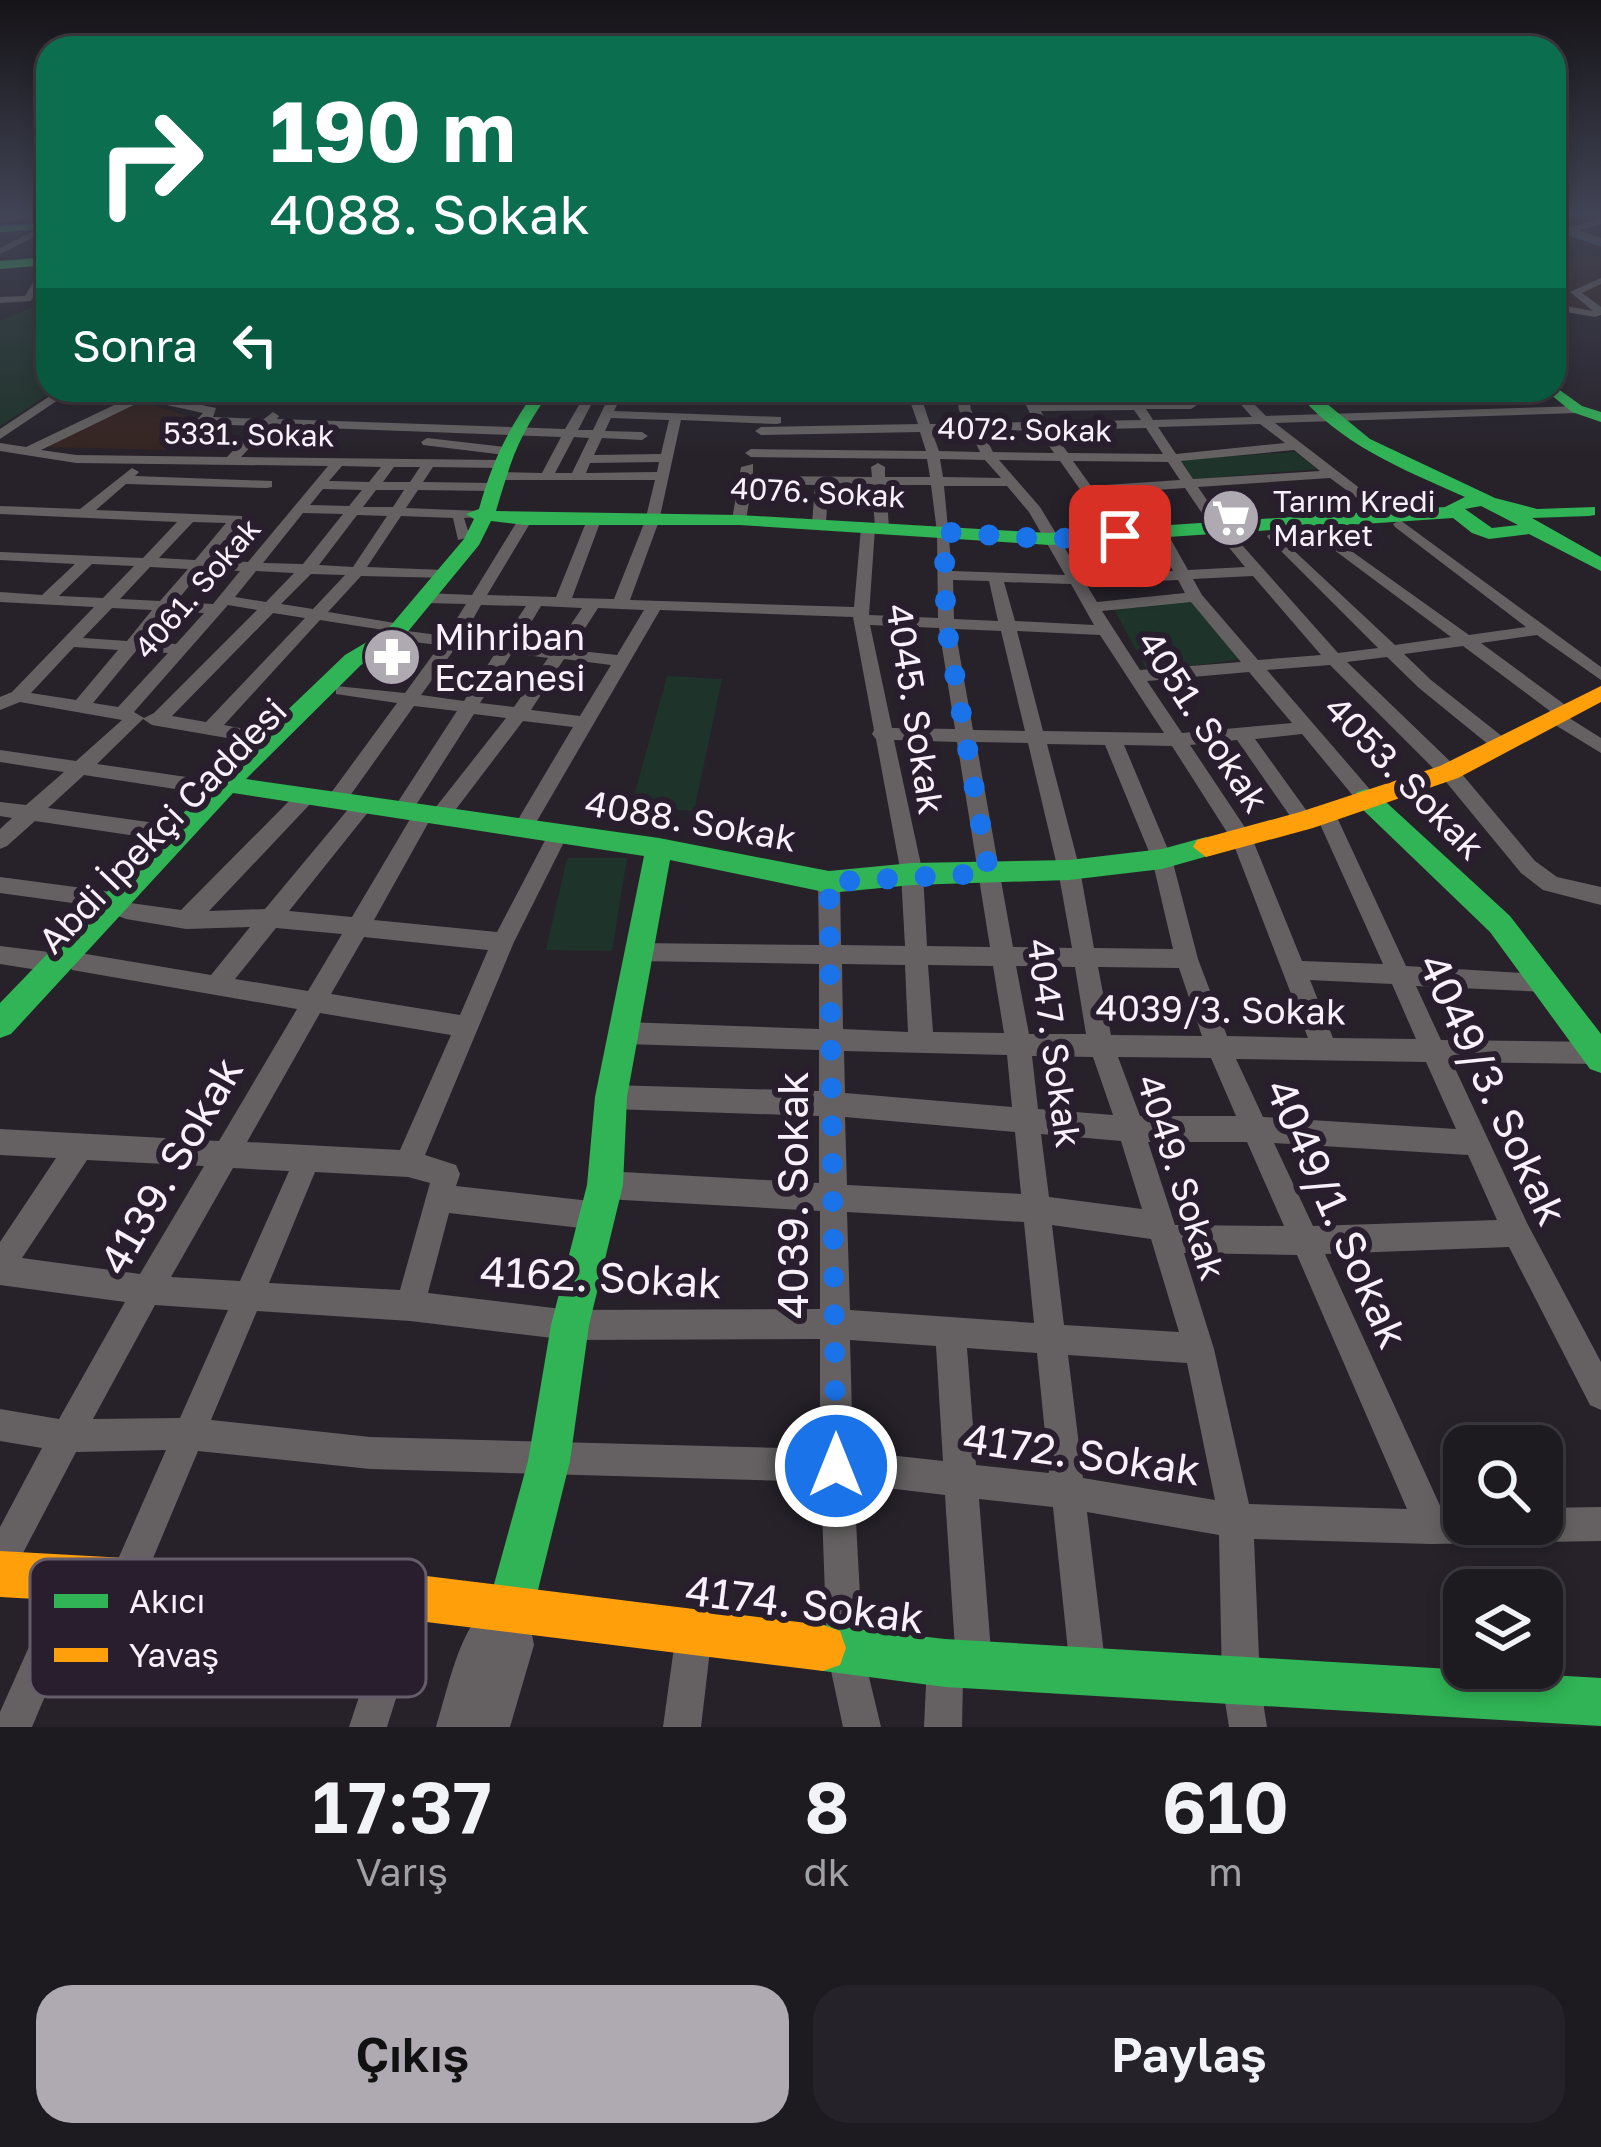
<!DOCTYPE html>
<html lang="tr">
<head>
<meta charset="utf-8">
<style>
	body { margin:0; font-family:"Golos Text",sans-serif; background:#252329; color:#f1f3f6; height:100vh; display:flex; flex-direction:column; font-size:45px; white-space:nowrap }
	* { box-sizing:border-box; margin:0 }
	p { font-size:39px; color:#a0a1a5 }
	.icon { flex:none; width:66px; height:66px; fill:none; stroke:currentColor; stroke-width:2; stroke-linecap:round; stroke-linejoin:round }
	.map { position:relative; height:1727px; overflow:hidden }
	.panel { display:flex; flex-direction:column; background:#1d1a20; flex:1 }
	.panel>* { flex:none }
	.banner { position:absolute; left:36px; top:36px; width:1530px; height:366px; border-radius:36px; box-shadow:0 6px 18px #0003,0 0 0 3px #3b383e; background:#0b6e4f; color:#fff; overflow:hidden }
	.buttons { position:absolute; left:1443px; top:1425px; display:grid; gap:24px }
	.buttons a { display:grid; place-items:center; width:120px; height:120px; border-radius:24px; background:#1d1a20; box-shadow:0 6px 18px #0003,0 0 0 3px #3b383e; font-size:60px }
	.pin { position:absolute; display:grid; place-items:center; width:102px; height:102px; color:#fff; margin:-51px; border-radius:24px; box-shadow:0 6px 18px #0006 }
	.me { position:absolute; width:132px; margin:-66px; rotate:0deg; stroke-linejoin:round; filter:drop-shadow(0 0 9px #0008) }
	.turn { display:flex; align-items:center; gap:42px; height:252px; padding:0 36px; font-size:54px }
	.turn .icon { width:156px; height:156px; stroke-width:2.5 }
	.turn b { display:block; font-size:84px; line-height:102px }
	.then { display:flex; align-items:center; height:114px; padding:0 36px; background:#0003; gap:24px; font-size:45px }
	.eta { display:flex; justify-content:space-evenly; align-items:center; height:204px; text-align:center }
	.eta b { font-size:72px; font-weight:600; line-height:84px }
	.cta { display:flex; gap:24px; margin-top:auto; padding:24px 36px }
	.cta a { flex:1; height:138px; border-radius:36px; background:#afa9b2; color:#111; font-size:48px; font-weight:600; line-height:138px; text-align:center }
	.cta a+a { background:#252329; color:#f1f3f6 }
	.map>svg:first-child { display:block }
</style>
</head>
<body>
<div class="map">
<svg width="1601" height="1727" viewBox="0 0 1601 1727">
	<rect width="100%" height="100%" fill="#27222a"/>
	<g fill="#352421">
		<path d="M1586,253L1601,257V312L1554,305V263Z"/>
		<path d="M141,401L200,420L164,450L42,447Z"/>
	</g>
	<g fill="#1e3329">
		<path d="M48,300V390H55L0,426V321Z"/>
		<path d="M1295,452L1317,469L1193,479L1181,460Z"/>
		<path d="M1190,599L1241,659L1148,672L1114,609Z"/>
		<path d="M667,676L722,679L694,811L631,807Z"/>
		<path d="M567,858H627L612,951L546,950Z"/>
	</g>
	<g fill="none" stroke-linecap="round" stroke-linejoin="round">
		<path stroke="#3d637a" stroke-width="3" d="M1554,229L1601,245"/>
		<g fill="#656162" fill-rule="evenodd">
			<path d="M48,214V218L0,221V217Z"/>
			<path d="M1601,219V224L1579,230L1601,238V244L1554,227V221L1570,227Z"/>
			<path d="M48,224V230L0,254V248Z"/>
			<path d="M48,257V269L31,301L0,303V297L25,296Z"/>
			<path d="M1601,278V284L1582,293L1601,307V315L1595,317L1554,310V304L1593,311L1570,292Z"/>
			<path d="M59,390H73L0,439V429Z"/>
			<path d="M107,390H161L154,395L216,408L213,417L264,419L273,412L279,416L277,419L565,429L579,405L294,399L288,395L294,391L532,399L537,396L583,398L587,390H599L594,398L603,402L591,405L578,430H593L612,390H624L614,411L781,417V423L777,424L681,420L659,521L630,600L854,607L861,528L868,524L875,527L872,485H828L826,524L819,528L812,524L815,485L752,484L746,520L739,524L732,520L741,467L753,464V476L872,477L871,467L878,463L885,467V477H930L927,459L751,457L745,453L751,449L926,451L920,432L761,435L755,431L761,427L918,424L911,404H668L662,400L664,397L909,396L907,390H919L930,424H966L959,410L956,390H968L971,410L978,423L1034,422L1019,390H1145L1135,394L1141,402L1191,401L1197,405L1191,409H1146L1153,420L1252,417L1228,390H1240L1266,416L1581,406L1583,409L1577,413L1275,423L1392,513V519L1387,520L1330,478L1198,487L1226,528L1219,532L1214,531L1185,488L1097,494L1127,536L1120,540L1115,539L1060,461L999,460L1040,507L1081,575L1173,571L1158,541L1165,537L1170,538L1188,570L1245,567L1222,539L1229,535L1234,536L1338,653L1378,648L1269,539L1267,536L1274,532L1395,645L1451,637L1314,535V529L1319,528L1469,635L1526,627L1395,527L1393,524L1400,520L1601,667V680L1537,635L1481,643L1568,707L1571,711L1566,716L1601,738V753L1547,720L1544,716L1550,711L1463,646L1404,654L1431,680L1508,741L1510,745L1508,749H1494L1419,688L1387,657L1347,662L1456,767L1535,861L1557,877L1601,887V905L1543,890L1521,873L1442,777L1330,665L1267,670L1373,793L1376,798L1373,803H1359L1302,734L1255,739L1314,821L1304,828L1297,826L1237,740L1190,745L1252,838L1302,961L1383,964L1315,813L1325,806L1335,813L1406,966L1553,975L1557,982L1553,989L1545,992L1416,986L1441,1040L1601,1042V1064L1452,1062L1527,1223L1601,1362V1410L1590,1405L1509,1247L1325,1254L1442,1510L1464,1509V1524H1542V1508L1601,1507V1541L1432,1544L1254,1539L1260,1682L1267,1727H1229L1222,1682L1219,1535L1087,1512L1106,1670L1101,1683L1088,1688L1075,1683L1070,1670L1053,1507L979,1499L992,1664L987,1677L974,1682L963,1678L962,1727H924L927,1663L932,1650L945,1645L955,1649L945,1495L854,1484L863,1652L881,1727H843L827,1652L821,1482L370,1469L198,1451L138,1594L126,1600L114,1594L108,1582L166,1450L76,1452L12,1574L0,1579V1527L42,1448L0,1441V1409L59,1419L125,1302L0,1285V1242L56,1158L0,1155V1129L219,1141L297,1009L72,970L69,963L72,956L80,953L211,975L250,927L186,929L126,919L118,916L116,909L0,893V877L113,892L121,895L123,902L181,910L298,792L305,790L315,797L312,802L209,911L265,909L355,801L362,799L372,806L369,811L289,911L352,917L416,809L423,807L432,812L506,718L474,714L409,816L402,818L392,811L457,711L414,706L342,807H328L325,802L328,797L397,703L336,694V686L405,693L440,645L394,640L386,635L390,631L320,620L224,725L281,736L283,740L281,744L274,746L152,725L143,719L97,764L221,782L231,789L228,794L221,796L84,775L48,808L177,826L187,834L184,839L177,842L35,821L7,846L0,849V829L12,818L0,816V802L26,805L64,772L0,762V750L76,761L122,720L20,702L0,710V697L12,692L94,607L0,602V592L42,595L75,564L0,560V552L143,558L177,522L0,514V506L80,509L132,468L139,472L135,476L272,481V487L267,488L126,484L96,510L242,516V522L210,560L248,562L328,466L76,463L0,451V443L26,447L131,397ZM1033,394H1124L1129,403L1038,404ZM144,400L203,413L177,441L183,445L207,424L257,426L227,457L76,455L41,450ZM1134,410L1141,420L1046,422L1041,411ZM611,418L669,420L661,454L594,455L602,438L642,440L648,436L642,432L605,431ZM1260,424L1285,443L1176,454L1158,427ZM270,426L561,437L542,473L497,472L490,476L497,480H655L645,521L614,599L572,598L601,520L594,516L587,520L556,597L487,595L532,520L525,516L518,520L472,595L426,593L418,598L426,603L466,604L446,636L407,631V625L328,612L361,576L449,578L452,575L444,570L367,567L401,516L453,518L458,540L470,537L464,518L480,517V511L406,508L418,490L491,491L498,487L491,483L423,482L433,467L499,468L506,464L499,460L241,457ZM1146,428L1163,454L1068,453L1051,430ZM1038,430L1054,453L993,452L982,431ZM970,431L980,452L939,451L932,432ZM574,437L589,438L572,473H555ZM1294,450L1320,471L1193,479L1181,461ZM940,459L985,460L1001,478L943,477ZM1073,461L1168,462L1180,480L1091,486ZM659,462L657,472L586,473L590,463ZM342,466L381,467L369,482L329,481ZM394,467H420L410,482H383ZM886,485H931L937,532L938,618L869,615L875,528L882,532L889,528ZM944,486H1007L1029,512L1065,575L952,571ZM323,489L362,490L349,506L310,505ZM376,490H404L393,507H363ZM303,513L343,514L303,564L263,563ZM357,515L387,516L353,567L319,565ZM193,522L226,523L195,560L159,558ZM92,564L134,566L103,598L59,596ZM150,567L188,569L160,601L120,599ZM203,569L240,571L213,604L176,602ZM256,571L294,573L266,602L235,597ZM311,574L345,575L313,609L281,604ZM1253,576L1321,655L1258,660L1202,595L1193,579ZM953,580L989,581L998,621L954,619ZM1178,580L1185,593L1097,602L1086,584ZM1004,582L1071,584L1094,625L1015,621ZM1191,602L1241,662L1140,670L1102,611ZM228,605L257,610L154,713L144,718L134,712ZM481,605L526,606L502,642L462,638ZM541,606L582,608L555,648L518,644ZM112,608L152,610L127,641L83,638ZM598,608L644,610L617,655L571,650ZM660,610L853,617L874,730L872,734L876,739L901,874L905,946L841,945L840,882L837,876H821L818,882L819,945L636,943L628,945L625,952L628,959L636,961L819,964V1029L624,1022L615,1025L612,1033L615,1041L624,1044L819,1050V1091L611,1085L602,1089L598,1097L602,1105L611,1109L819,1116V1183L605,1171L595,1175L591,1185L595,1195L605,1199L820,1211V1309L570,1310L428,1293L449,1213L599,1230L609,1226L613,1216L609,1206L599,1202L456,1186L460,1174L456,1165L425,1155L514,942L568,834L558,826L551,829L497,932L374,920L431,818L440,823L447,821L523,721L573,727L513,828L523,836L530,833ZM169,611L204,613L176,644L144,642ZM273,613L305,618L206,722L172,716ZM870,625L939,628L955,729L892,728ZM955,629L1001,631L1025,731L973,730ZM1017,631L1100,635L1164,733L1043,731ZM74,647L118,650L76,700L31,693ZM456,647L496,652L464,701L421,695ZM136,651L168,653L118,707L93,703ZM512,653L548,658L514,707L480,703ZM564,659L611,665L580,716L531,710ZM1249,672L1292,723L1182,733L1147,681ZM894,740L957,742L990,947L927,946L923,874ZM976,742L1028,743L1058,870L1072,948L1013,947ZM1047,744L1105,745L1152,859L1173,949L1094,948L1080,870ZM1124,745L1172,746L1232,840L1308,1038L1227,1036L1198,959L1172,859ZM276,928L342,934L308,991L235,979ZM364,937L488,950L460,1015L331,994ZM842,964L905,965L908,1032L843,1029ZM928,965L993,966L1004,1033L933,1032ZM1016,966L1075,967L1086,1034H1029ZM1098,967L1179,968L1202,1036L1111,1035ZM1310,980L1392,984L1416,1039L1333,1038ZM320,1013L451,1035L400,1150L247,1142ZM844,1051L1007,1055L1012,1107L845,1093ZM1032,1056L1093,1057L1113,1115L1038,1109ZM1118,1057L1211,1058L1236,1116H1140ZM1236,1059L1426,1062L1456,1129L1263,1117ZM845,1117L1015,1132L1021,1194L847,1185ZM1041,1134L1121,1141L1142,1209L1049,1197ZM1148,1142H1247L1284,1226L1175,1225ZM1274,1143L1468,1155L1497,1220L1313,1226ZM87,1160L204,1166L140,1274L22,1258ZM233,1168L289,1171L240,1281L171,1277ZM315,1172L408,1177L430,1183L400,1290L269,1283ZM847,1212L1024,1222L1034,1323L850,1310ZM1052,1225L1151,1239L1179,1332L1064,1325ZM1184,1253L1297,1255L1407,1509L1249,1504L1214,1349ZM155,1305L228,1310L180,1418L93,1419ZM257,1311L410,1321L570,1340L820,1339V1449L370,1437L211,1420ZM850,1340L936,1346L943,1461L853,1451ZM967,1348L1037,1353L1049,1473L976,1465ZM1068,1355L1187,1363L1215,1500L1083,1478Z"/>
			<path d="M427,438L505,447L511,451L505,455L423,445L421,442Z"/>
			<path d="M0,946L57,953L65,956L68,963L65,970L57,973L0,964Z"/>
			<path d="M76,1562L88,1568L94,1580L32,1727H0V1712L64,1568Z"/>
			<path d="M410,1579L423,1584L428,1597L387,1727H349L392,1597L397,1584Z"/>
			<path d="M511,1589L524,1594L534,1645L510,1727H436C451,1680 461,1610 511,1589Z"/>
			<path d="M694,1615L707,1620L712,1633L701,1727H663L676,1633L681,1620Z"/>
		</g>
		<g fill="#30b455" fill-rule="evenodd">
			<path d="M48,223V229L0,232V226Z"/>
			<path d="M48,257V265L0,269V261Z"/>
			<path d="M1554,386L1582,406L1601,412V422L1572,412L1545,390H1554Z"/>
			<path d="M536,390H551C517,439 513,455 496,511L739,515L1049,533L1445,507L1465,497C1402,469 1339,444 1295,390H1310L1370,439L1495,498L1537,509L1595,507V515L1589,516L1532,518L1601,557V571L1529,534L1489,539L1472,533L1453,518L1049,545L739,525H525L491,521L479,545L401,640L361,665L246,779L659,838L829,871L912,863L1069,860L1162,849L1206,837L1219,847L1215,854L1162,869L1069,880L912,885L829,893L670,860L627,1097L623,1185L589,1325L570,1461L534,1606L527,1622L511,1629L495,1622L488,1606L528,1461L551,1325L587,1185L595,1097L644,856L233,793L11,1034L0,1038V1003L221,774L345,655L387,630L464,539L474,519L466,514L479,509C492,462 508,429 536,390ZM1481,506L1518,525L1492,528L1465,509Z"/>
			<path d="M1366,789L1375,792L1510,916L1601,1034V1073L1590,1069L1490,932L1357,804L1353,798L1357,792Z"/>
			<path d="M823,1625L945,1639L1601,1678V1726L945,1687L823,1671L806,1665L800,1648L806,1631Z"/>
		</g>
		<g fill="#ff9f0a" fill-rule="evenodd">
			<path d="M1601,686V702L1458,778L1313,828L1206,857L1193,847L1197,840L1300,812L1440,766Z"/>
			<path d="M0,1551L410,1574L823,1625L840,1631L846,1648L840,1665L823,1671L410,1620L0,1597Z"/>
		</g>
	</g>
	<linearGradient id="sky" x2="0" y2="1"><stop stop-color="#151317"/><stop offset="0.47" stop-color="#414455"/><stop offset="1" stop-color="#414455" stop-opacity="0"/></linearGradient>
	<rect width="1601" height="454" fill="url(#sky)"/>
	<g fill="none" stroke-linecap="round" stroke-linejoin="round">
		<path stroke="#1a73e8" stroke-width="21" stroke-dasharray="0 37.8" d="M836,1466L829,882L989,873L946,624L944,532L1049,539L1120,536"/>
	</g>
	<defs>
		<symbol id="supermarket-disc" viewBox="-11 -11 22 22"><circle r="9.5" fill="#afa9b2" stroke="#281e2d"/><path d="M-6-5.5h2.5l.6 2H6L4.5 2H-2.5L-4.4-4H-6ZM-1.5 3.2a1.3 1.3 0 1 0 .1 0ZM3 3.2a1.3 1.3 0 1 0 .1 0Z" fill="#fff"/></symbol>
		<symbol id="pharmacy-disc" viewBox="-11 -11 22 22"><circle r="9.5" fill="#afa9b2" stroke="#281e2d"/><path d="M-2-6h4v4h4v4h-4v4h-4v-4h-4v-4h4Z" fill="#fff"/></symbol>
	</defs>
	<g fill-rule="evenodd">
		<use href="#supermarket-disc" x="1198" y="485" width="66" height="66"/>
		<use href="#pharmacy-disc" x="359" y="624" width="66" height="66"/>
	</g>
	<g text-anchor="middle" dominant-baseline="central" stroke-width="12" stroke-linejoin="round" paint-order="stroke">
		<g font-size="30" fill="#f8f1fb" stroke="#281e2d">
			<text transform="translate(1025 429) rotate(1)">4072. Sokak</text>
			<text transform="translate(249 434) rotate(1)">5331. Sokak</text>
			<text transform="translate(818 492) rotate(3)">4076. Sokak</text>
			<text transform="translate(197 588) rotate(-49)">4061. Sokak</text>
		</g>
		<g font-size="30" fill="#f8f1fb" stroke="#281e2d" text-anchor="start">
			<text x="1273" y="501">Tarım Kredi<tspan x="1273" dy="34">Market</tspan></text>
		</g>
		<g font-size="36" fill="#f8f1fb" stroke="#281e2d" text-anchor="start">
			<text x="434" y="636">Mihriban<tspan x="434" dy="41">Eczanesi</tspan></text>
		</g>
		<g font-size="36" fill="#f8f1fb" stroke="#281e2d">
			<text transform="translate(916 709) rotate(81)">4045. Sokak</text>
			<text transform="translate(1204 721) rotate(57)">4051. Sokak</text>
			<text transform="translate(1405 777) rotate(46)">4053. Sokak</text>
			<text transform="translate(691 820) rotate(10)">4088. Sokak</text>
			<text transform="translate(162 825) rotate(-46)">Abdi İpekçi Caddesi</text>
			<text transform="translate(1221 1009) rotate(1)">4039/3. Sokak</text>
			<text transform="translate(1055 1043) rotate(82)">4047. Sokak</text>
			<text transform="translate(1182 1177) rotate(72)">4049. Sokak</text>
		</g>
		<g font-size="42" fill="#f8f1fb" stroke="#281e2d">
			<text transform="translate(1494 1089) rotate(65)">4049/3. Sokak</text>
			<text transform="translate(170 1165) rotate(-60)">4139. Sokak</text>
			<text transform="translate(792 1195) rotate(-90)">4039. Sokak</text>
			<text transform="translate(1338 1213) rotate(66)">4049/1. Sokak</text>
			<text transform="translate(601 1276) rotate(3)">4162. Sokak</text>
			<text transform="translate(1082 1453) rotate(8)">4172. Sokak</text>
			<text transform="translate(805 1603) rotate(7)">4174. Sokak</text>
		</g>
	</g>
	<rect x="30" y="1559" width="396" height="138" rx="18" fill="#281e2d" stroke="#665d6b" stroke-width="3"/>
	<rect x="54" y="1594" width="54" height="14" fill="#30b455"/>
	<rect x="54" y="1648" width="54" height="14" fill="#ff9f0a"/>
	<g font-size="33" fill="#f8f1fb">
		<text x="129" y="1613">Akıcı</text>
		<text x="129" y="1667">Yavaş</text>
	</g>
</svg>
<div class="buttons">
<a><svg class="icon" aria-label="search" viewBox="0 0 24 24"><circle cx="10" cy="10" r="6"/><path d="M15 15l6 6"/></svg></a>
<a><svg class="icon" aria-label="layers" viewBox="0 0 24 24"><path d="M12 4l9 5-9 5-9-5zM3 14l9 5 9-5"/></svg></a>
</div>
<div class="pin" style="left:1120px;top:536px;background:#d93025"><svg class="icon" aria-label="arrive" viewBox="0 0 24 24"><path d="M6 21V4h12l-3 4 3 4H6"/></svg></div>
<svg class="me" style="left:836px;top:1466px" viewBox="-20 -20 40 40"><circle r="17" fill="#1a73e8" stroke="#fff" stroke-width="3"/><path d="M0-11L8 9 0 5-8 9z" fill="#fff"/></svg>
<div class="banner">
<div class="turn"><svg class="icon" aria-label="right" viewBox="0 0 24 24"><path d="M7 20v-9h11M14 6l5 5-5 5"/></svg><div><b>190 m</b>4088. Sokak</div></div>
<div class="then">Sonra<svg class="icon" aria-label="left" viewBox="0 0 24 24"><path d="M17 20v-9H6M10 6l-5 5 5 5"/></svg></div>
</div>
</div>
<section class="panel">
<div class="eta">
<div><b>17:37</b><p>Varış</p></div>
<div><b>8</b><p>dk</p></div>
<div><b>610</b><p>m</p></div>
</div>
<div class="cta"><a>Çıkış</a><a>Paylaş</a></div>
</section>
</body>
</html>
